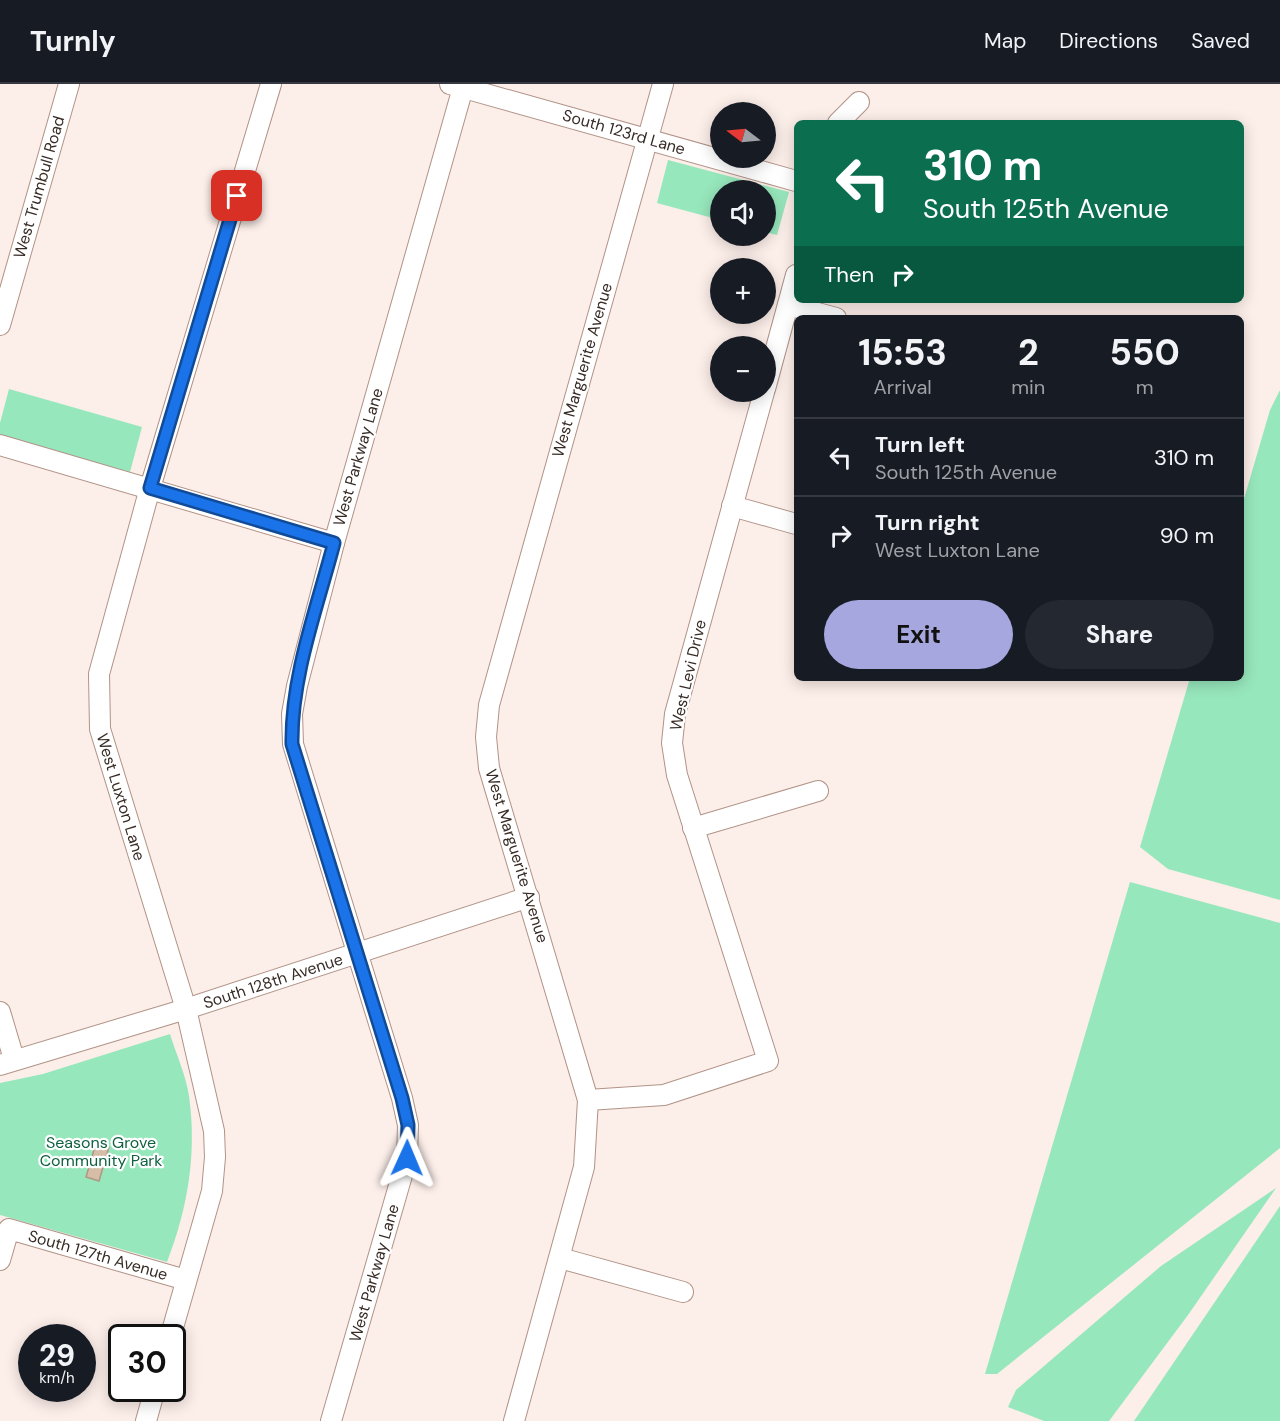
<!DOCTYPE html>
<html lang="en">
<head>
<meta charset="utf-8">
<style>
	body { margin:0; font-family:"DM Sans",sans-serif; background:#242831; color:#f1f3f6; height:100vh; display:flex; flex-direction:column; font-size:22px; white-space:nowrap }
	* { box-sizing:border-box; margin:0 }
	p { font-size:20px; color:#9ea1a6 }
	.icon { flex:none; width:33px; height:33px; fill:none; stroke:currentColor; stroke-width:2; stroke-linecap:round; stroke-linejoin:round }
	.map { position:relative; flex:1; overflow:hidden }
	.drawer { position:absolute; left:794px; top:231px; width:450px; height:366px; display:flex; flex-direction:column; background:#171b24; border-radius:9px; box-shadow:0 3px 15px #0003 }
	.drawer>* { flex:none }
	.guide { position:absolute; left:794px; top:36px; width:450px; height:183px; border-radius:9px; box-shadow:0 3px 15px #0003; background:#0b6e4f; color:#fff; overflow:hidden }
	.needle { width:39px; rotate:286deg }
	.tools { position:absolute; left:710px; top:18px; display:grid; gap:12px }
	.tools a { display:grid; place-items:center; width:66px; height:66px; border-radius:50%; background:#171b24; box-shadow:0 3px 15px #0003; font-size:30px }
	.speed { position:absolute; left:18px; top:1240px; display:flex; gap:12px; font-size:30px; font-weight:700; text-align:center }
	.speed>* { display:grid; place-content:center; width:78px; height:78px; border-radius:50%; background:#171b24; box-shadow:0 3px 15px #0003; line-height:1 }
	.speed small { font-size:15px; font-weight:400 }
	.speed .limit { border:3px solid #111; border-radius:9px; background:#fff; color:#111 }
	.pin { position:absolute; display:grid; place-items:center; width:51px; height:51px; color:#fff; margin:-26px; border-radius:12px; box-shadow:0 3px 9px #0006 }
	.me { position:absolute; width:66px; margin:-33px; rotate:1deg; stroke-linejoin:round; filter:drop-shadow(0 0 4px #0008) }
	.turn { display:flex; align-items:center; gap:21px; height:126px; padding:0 30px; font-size:27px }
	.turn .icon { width:78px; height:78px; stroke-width:2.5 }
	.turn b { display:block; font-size:42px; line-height:51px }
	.then { display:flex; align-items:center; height:57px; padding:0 30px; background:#0003; gap:12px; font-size:22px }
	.eta { display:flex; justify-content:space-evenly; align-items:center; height:102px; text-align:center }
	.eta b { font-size:36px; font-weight:700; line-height:42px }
	.action { display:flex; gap:12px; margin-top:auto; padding:12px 30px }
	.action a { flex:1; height:69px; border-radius:36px; background:#a5a7de; color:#111; font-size:24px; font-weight:700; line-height:69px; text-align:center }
	.action a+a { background:#242831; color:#f1f3f6 }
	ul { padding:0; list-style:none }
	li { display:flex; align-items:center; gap:18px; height:78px; padding:0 30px; border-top:2px solid #363941 }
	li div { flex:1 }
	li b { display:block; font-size:22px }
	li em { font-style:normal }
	header { display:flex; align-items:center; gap:36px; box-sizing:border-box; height:84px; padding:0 30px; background:#171b24; border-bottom:2px solid #363941 }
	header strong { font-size:28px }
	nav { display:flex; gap:33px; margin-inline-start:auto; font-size:21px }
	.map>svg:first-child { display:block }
</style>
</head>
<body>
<header>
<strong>Turnly</strong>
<nav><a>Map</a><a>Directions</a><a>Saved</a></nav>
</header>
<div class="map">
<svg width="1280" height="1337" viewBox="0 0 1280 1337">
	<rect width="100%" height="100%" fill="#fceee9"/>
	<g fill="#97e7bc">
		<path d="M668,76L789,108L777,151L765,148V106H720V136L657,119Z"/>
		<path d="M9,305L142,343L130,388L0,352V339Z"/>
		<path d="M1280,306V816L1168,785L1140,763L1190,594H1240L1241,425L1270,326Z"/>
		<path d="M1130,798L1280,839V1064L997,1290H985Z"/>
		<path d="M170,950C176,970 186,991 189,1012C197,1069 188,1124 167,1178L0,1131V999L43,990Z"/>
		<path d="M1276,1104L1188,1231L1109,1337H1044L1008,1323L1016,1306L1161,1182Z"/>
		<path d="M1280,1122V1337H1134Z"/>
	</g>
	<path fill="#d6bda8" stroke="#af9783" stroke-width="1.5" d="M96,1059L109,1063L99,1097L86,1093Z"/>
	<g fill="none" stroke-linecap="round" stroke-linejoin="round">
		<defs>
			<g id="minor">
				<path d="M450,0L796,97"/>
				<path d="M838,39L859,18"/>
				<path d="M788,221L836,234"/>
				<path d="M0,241L69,0"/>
				<path d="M765,305L796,191"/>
				<path d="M0,361L334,459"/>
				<path d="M732,422L796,440"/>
				<path d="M693,744L818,707"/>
				<path d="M0,928L14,975"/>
				<path d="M0,981L186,925L529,813"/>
				<path d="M588,1016L664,1011L768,977L677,691L672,659L675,630L764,308"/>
				<path d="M560,1174L683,1208"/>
				<path d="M0,1176L9,1145L186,1196"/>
				<path d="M170,1254L212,1107L215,1073L214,1047L186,925L100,645L99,590L150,404L271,0"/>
				<path d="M146,1337L155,1305"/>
				<path d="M331,1337L407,1074L408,1041L402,1014L293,660L292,630L297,602L334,459L464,0"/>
				<path d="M514,1337L584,1083L588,1016L489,684L486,653L489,621L663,0"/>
			</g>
		</defs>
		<use href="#minor" stroke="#b19387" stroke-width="22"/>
		<use href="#minor" stroke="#fff" stroke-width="20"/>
	</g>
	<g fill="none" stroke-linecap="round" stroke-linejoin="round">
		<defs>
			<path id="route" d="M237,112L150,404L334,459C317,524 291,592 292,660L402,1014L408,1041L407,1074"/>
		</defs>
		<use href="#route" stroke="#114b97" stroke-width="15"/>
		<use href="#route" stroke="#1a73e8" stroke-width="10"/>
	</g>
	<g text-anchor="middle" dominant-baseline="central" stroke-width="4.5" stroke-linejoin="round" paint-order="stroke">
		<g font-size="16" fill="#372b26" stroke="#fff">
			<text transform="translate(624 48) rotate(16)">South 123rd Lane</text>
			<text transform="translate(39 103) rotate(-74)">West Trumbull Road</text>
			<text transform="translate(582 286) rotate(-74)">West Marguerite Avenue</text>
			<text transform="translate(358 373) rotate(-74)">West Parkway Lane</text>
			<text transform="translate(688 591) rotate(-77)">West Levi Drive</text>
			<text transform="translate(121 713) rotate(73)">West Luxton Lane</text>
			<text transform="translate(517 772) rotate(73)">West Marguerite Avenue</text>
			<text transform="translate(273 897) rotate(-18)">South 128th Avenue</text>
			<text transform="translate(98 1171) rotate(16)">South 127th Avenue</text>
			<text transform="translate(374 1189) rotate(-74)">West Parkway Lane</text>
		</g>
		<g font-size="16" fill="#106140" stroke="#fff">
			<text x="101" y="1058">Seasons Grove<tspan x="101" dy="18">Community Park</tspan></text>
		</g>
	</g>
</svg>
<div class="tools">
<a><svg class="needle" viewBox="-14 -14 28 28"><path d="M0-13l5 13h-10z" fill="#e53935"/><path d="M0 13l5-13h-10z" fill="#9ea1a6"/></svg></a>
<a><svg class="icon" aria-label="sound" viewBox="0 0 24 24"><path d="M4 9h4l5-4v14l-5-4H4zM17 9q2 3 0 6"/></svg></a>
<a>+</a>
<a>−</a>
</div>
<div class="speed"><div>29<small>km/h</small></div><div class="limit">30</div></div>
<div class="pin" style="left:237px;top:112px;background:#d93025"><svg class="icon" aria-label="arrive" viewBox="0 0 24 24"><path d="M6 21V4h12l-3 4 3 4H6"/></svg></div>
<svg class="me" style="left:407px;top:1074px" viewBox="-20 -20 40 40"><path d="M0-17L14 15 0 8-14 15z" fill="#1a73e8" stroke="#fff" stroke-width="4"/></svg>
<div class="guide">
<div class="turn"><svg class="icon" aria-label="left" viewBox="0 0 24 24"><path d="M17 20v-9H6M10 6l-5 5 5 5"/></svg><div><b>310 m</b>South 125th Avenue</div></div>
<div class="then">Then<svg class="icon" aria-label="right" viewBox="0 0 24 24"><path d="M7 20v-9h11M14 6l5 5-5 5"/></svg></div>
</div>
<section class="drawer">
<div class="eta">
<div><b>15:53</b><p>Arrival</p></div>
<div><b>2</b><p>min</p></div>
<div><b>550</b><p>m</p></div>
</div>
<ul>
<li><svg class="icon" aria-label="left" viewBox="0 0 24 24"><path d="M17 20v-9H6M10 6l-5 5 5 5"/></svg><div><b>Turn left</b><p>South 125th Avenue</p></div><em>310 m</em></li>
<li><svg class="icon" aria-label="right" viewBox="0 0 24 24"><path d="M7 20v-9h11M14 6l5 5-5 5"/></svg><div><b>Turn right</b><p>West Luxton Lane</p></div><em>90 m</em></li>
</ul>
<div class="action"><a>Exit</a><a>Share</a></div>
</section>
</div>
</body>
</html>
